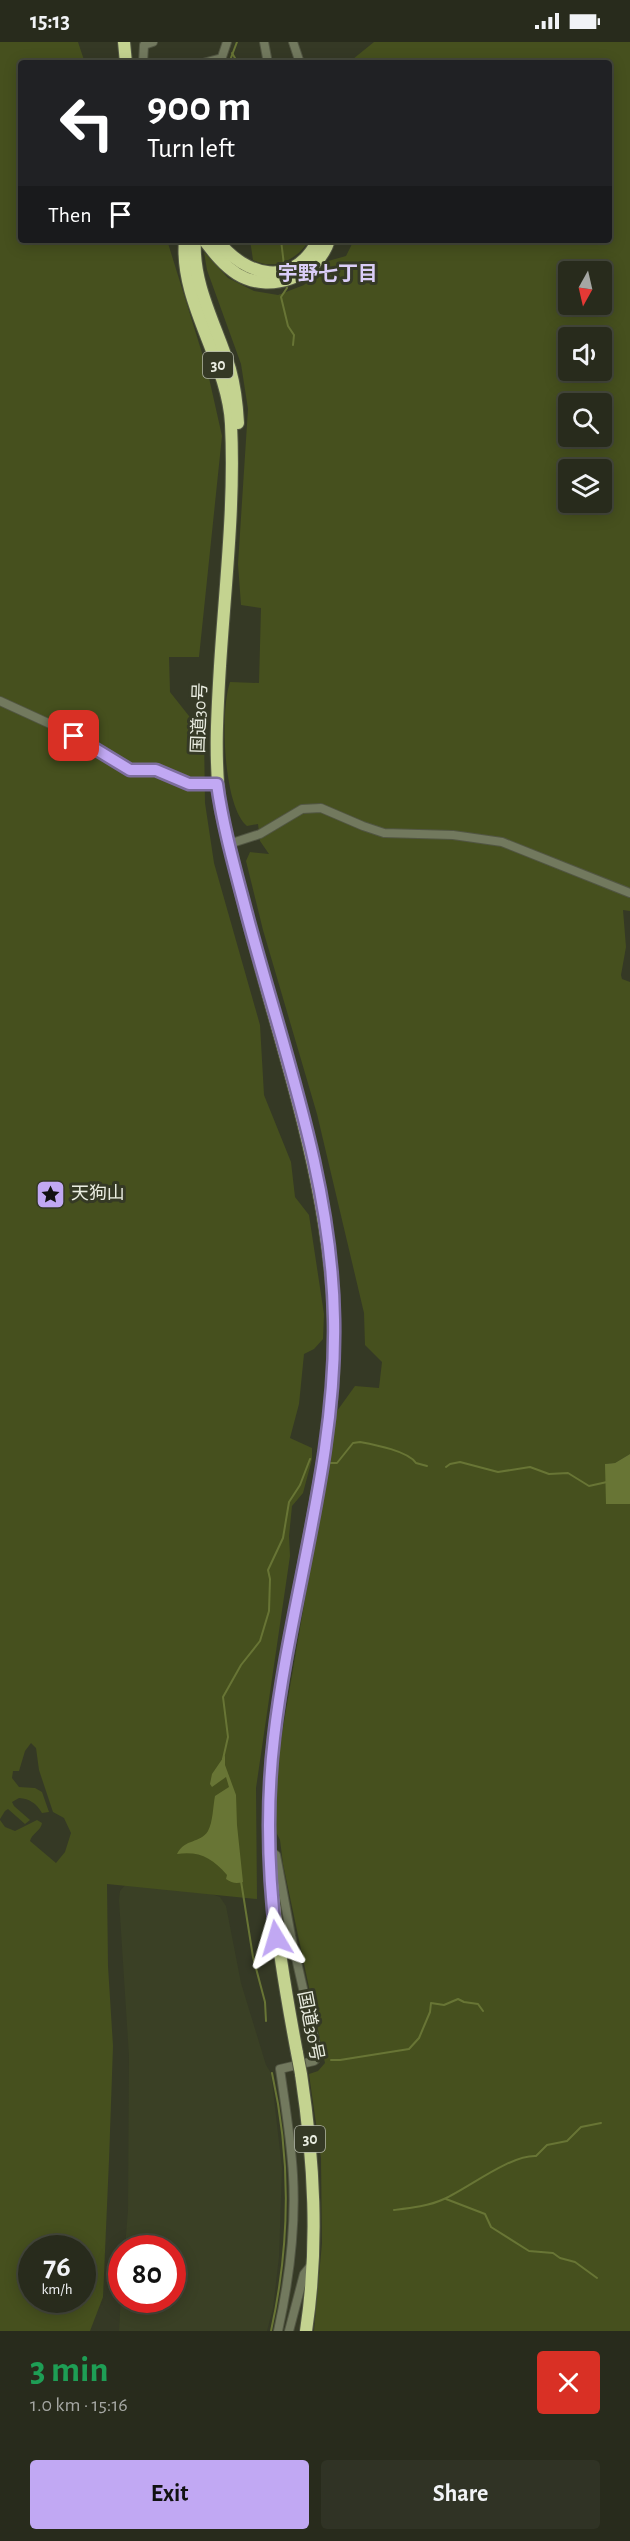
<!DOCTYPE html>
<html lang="en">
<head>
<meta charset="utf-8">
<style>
	body { margin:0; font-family:"Alegreya Sans","Noto Sans JP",sans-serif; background:#303325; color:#f1f3f6; height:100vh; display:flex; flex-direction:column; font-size:22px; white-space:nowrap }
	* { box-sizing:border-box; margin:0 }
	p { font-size:20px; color:#a5a7a3 }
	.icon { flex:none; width:33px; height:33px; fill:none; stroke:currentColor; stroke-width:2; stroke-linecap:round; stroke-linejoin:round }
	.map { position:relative; height:2289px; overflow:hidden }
	.panel { display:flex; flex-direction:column; background:#282b1c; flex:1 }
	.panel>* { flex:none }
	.banner { position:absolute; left:18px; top:18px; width:594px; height:183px; border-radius:6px; box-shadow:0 3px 15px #0003,0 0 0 2px #44473b; background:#202124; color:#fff; overflow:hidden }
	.needle { width:39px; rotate:188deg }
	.buttons { position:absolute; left:558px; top:219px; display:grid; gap:12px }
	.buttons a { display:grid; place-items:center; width:54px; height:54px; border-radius:6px; background:#282b1c; box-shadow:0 3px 15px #0003,0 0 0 2px #44473b; font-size:30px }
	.speed { position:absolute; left:18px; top:2193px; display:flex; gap:12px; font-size:30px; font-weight:700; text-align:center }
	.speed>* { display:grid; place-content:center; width:78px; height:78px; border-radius:50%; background:#282b1c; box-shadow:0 3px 15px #0003,0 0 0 2px #44473b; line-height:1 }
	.speed small { font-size:15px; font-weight:400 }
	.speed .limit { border:9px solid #d22; background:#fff; color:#111 }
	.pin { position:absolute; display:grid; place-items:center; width:51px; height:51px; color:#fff; margin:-26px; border-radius:12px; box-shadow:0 3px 9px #0006 }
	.me { position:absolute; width:66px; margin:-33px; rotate:353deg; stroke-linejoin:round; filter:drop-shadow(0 0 4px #0008) }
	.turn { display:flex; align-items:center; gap:21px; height:126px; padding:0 30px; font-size:27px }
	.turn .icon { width:78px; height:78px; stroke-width:2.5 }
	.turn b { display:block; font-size:42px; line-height:51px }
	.then { display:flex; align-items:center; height:57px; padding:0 30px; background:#0003; gap:12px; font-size:22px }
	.round { display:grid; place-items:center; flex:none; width:63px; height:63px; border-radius:6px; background:#303325 }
	.headline { display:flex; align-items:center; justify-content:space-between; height:102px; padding:0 30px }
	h1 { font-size:36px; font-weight:700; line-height:45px; color:#1e9e55 }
	.cta { display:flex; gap:12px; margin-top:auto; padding:12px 30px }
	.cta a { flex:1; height:69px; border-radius:6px; background:#c1a8f3; color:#111; font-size:24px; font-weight:700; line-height:69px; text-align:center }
	.cta a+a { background:#303325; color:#f1f3f6 }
	.status { display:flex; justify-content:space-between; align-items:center; height:42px; padding:0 30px; background:#282b1c; direction:ltr }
	.status svg { height:16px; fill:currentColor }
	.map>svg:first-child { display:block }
</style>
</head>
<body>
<div class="status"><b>15:13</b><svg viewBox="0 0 49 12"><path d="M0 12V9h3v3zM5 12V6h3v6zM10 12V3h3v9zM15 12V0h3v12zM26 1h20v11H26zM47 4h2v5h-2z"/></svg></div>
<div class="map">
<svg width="630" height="2289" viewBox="0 0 630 2289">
	<rect width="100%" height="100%" fill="#353925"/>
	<path fill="#3a4025" d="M126,1842L200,1848L220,1855L226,1864L241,1941L266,2023L271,2031L282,2126L279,2215L273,2266L267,2289H119L121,2254L122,2258H172V2206H125L128,2168L129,2014L119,1858L120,1849Z"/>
	<g fill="#46501e" fill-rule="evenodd">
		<path d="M0,0H78L85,21H21V198H167L207,327L222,394L199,615H169L170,650L204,693L205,761L214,821L260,983L264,1053L291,1120L295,1155L309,1173L324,1272L323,1297L314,1307L304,1312L299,1362L290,1396L312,1406V1417L303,1451L292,1464L289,1494L290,1514L256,1746L257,1857L107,1842L108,1924L113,2004L109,2118L103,2255L90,2289H0V1778L5,1785L15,1789L37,1778L42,1781C41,1789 32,1791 30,1799L56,1821L65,1810L71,1791L64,1776L53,1770L39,1728L36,1706L31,1701L25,1709L19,1729H13L12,1736L19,1745L35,1746L42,1750L49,1770L42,1771C36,1761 30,1757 19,1756L12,1760L14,1764L30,1778L25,1782L8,1767L5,1769L0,1777ZM32,2206H82V2258H32Z"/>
		<path d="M374,0H630V869L623,868L626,905L621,933L622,937L630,940V1412L615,1421L606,1422L630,1462V2289H314L322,2201L321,2116L309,2032L318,2029L325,2021L283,1822L280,1798L275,1788L278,1715L337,1369L355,1344L379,1346L382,1320L365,1303L364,1271L317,1072L263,888L246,819L250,810L269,812L260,799L258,782L247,784C223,764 220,669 230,640L259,641L261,566L241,563L238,522L248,367L241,322L207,228L204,210L228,236L254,249L278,253L304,243L328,219L346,214L354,198H609V21H355L353,17ZM568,230H602V262H568ZM568,296H602V328H568ZM568,362H602V394H568ZM568,428H602V460H568Z"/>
		<path d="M250,198H310C296,218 276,229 253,218Z"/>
	</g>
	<g fill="#687535">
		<path d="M630,1412V1462H606L605,1422L615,1421Z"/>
		<path d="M225,1713V1723L236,1753L237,1783L243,1840C236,1842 232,1841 226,1837L227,1833C212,1816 200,1809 177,1812C185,1796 200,1802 208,1789C213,1780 213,1764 215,1754L229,1745L226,1735L212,1745L210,1742L212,1732Z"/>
	</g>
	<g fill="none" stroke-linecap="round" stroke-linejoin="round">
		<g stroke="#687535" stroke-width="2">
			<path d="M232,11L238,21"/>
			<path d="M229,21L237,0"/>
			<path d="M281,198L284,223"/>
			<path d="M286,241L287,246L281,255L288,284L294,293L293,303"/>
			<path d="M331,1421H337L353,1401L360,1400C376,1403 408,1409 416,1421L427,1424"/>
			<path d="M446,1425L450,1422L460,1420L498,1430L530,1425L549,1432L568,1431L589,1444L607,1440"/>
			<path d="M223,1717L228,1695L223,1655L241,1623L260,1599L269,1569L270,1537L268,1528L283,1496L289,1460L300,1443L310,1417"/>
			<path d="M241,1839L253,1915L265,1960L266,1979"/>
			<path d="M331,2018H340L409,2007L419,1996L430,1970L431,1961L444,1963L458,1957L464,1960L478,1962L483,1969"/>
			<path d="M446,2157L485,2172L491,2185L529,2209L553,2211L560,2216L575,2220L597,2236"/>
			<path d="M394,2168C411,2166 429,2164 444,2157C470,2145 510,2113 536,2114L547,2103L567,2099L581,2085L601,2081"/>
			<path d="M271,2289C290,2203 291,2116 272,2031"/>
		</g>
		<defs>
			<g id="minor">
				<path d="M264,0L268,21"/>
				<path d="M293,0L300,21"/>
				<path d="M143,21L144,3L153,0"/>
				<path d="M203,21L222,16"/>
				<path d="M220,21L227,0"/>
				<path d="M0,659L59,686L130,728H156L189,742L217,743"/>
				<path d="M229,802L260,792L302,767L321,766L363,784L384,791L453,793L502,800L630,851"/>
				<path d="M269,1808L276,1813L291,1894L317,2008V2016L314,2019L280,2027C285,2062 291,2097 293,2133C296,2184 289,2239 278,2289"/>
				<path d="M289,2289L304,2232L312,2222"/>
			</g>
			<g id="highway">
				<path d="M124,0L126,21"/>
				<path d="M185,198C179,260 228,320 231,382C235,463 225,544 220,624C217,673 214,720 221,769C236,833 252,896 270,959C303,1076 337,1191 334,1314C333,1363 325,1411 316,1459C302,1537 284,1617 274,1696C261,1805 277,1905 297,2011"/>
				<path d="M195,198C192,242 217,285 230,327C235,345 237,362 238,381"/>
				<path d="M204,198C214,211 223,223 237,232C269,252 318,235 329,198"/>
				<path d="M217,198C246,235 293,247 318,198"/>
				<path d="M301,2032C314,2118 319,2203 306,2289"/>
			</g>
		</defs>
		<use href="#minor" stroke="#525643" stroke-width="10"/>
		<use href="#highway" stroke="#525643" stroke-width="14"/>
		<use href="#minor" stroke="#72795e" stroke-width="8"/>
		<use href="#highway" stroke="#c4d390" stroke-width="12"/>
		<defs>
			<path id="highway-bridge" d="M297,2011L301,2032"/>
		</defs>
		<use href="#highway-bridge" stroke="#525643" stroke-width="14" stroke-linecap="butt"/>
		<use href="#highway-bridge" stroke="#c4d390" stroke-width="12"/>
	</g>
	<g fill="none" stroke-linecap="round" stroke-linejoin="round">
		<defs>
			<path id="route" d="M74,694L130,728H156L189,742H217C223,785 235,827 246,869C281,1002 332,1137 334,1277C337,1419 290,1556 274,1696C266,1763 268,1829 276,1896"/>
		</defs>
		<use href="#route" stroke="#7d6d9e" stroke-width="15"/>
		<use href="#route" stroke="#c1a8f3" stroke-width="10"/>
	</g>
	<defs>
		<symbol id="sight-square" viewBox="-11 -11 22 22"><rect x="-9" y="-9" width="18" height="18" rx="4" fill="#c1a8f3" stroke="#353925"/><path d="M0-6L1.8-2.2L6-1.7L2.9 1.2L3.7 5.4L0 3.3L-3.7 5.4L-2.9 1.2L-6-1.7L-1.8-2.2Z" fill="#111"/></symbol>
	</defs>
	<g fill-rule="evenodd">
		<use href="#sight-square" x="34" y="1136" width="33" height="33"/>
	</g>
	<g text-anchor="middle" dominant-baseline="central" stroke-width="6" stroke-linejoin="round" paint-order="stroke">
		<g fill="#353925" stroke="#b3b6a8" stroke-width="1.5">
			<rect x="203" y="310" width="30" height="26" rx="4.5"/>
			<rect x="295" y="2084" width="30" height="26" rx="4.5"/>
		</g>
		<g font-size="16" font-weight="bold" fill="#e9ece0">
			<text x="218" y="323">30</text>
			<text x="310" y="2097">30</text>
		</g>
		<g font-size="18" fill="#e9ece0" stroke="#353925">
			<text transform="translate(200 676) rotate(-88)">国道30号</text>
			<text transform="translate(310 1984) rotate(79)">国道30号</text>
		</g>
		<g font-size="18" fill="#e9ece0" stroke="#353925" text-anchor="start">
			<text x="71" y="1152">天狗山</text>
		</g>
		<g font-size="20" font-weight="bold" fill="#dacdf7" stroke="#353925">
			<text x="328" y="232">宇野七丁目</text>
		</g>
	</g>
</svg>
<div class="buttons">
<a><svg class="needle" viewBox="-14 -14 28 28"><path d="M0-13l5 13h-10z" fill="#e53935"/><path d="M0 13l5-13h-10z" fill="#a5a7a3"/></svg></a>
<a><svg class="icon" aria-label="sound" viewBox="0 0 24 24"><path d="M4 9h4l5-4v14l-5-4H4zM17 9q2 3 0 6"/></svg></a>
<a><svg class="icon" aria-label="search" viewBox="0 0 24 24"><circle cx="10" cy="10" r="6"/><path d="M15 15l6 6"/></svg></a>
<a><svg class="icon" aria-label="layers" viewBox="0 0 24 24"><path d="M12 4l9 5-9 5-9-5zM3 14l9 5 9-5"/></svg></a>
</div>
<div class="speed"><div>76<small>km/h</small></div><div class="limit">80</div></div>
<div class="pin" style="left:74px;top:694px;background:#d93025"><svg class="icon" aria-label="arrive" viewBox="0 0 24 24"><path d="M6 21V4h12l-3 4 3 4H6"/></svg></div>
<svg class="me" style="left:276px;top:1896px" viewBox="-20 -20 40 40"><path d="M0-17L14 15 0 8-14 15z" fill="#c1a8f3" stroke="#fff" stroke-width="4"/></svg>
<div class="banner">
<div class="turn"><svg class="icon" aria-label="left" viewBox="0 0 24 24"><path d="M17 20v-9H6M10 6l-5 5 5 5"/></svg><div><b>900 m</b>Turn left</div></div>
<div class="then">Then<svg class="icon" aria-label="arrive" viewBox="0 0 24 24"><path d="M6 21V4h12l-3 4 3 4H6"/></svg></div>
</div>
</div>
<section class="panel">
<div class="headline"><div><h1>3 min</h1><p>1.0 km · 15:16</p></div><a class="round" style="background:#d93025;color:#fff"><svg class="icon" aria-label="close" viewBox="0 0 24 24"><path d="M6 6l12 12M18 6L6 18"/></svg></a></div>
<div class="cta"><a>Exit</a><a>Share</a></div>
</section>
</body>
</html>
